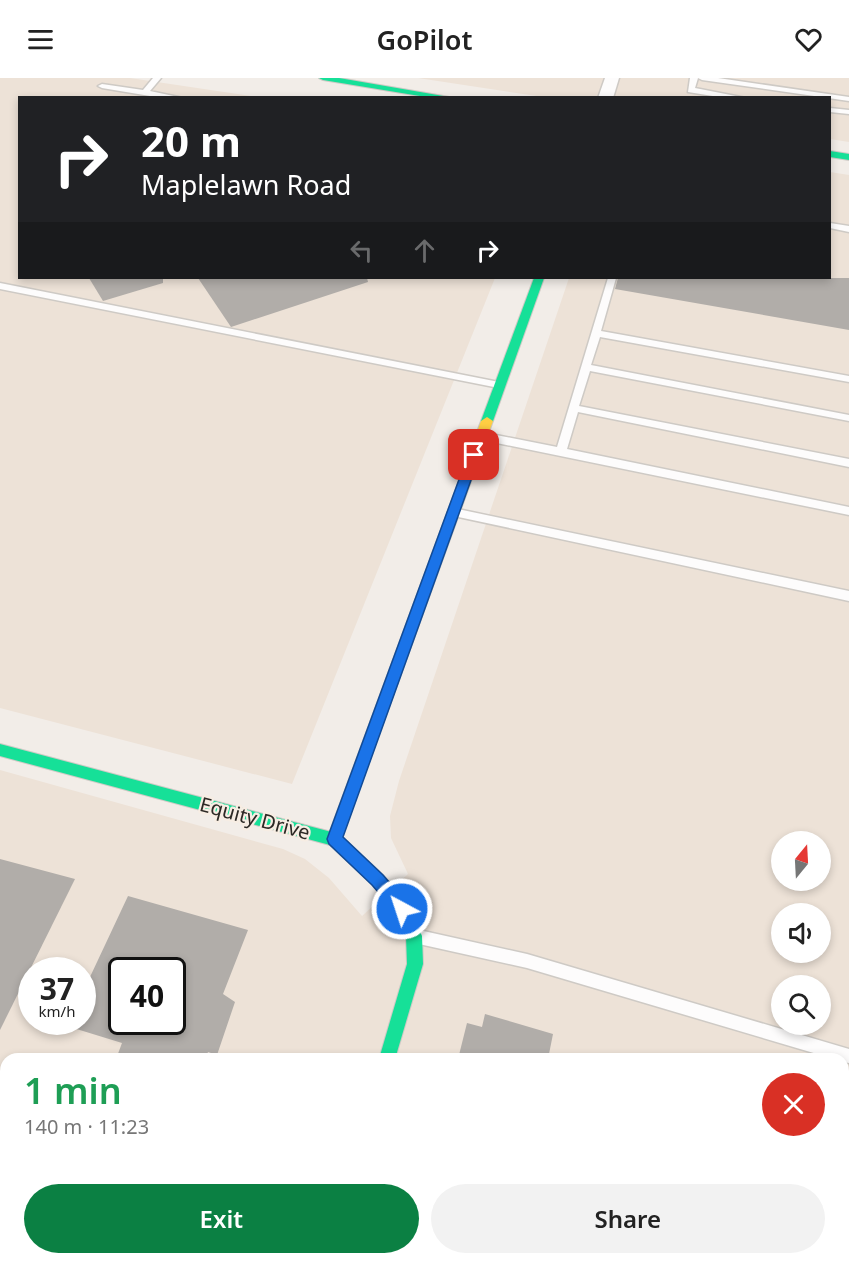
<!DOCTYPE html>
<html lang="en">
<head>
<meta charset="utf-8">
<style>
	body { margin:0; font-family:"Noto Sans",sans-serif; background:#f2f2f2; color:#222; height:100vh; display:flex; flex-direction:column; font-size:22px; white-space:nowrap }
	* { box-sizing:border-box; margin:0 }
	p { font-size:20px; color:#767676 }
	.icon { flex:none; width:33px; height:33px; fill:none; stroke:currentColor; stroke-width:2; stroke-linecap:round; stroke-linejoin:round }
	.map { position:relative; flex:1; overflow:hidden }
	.side { position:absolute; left:0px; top:975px; width:849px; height:212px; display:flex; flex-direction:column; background:#fff; border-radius:18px 18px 0 0; box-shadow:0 3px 9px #0003 }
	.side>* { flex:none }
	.top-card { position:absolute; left:18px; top:18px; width:813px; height:183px; border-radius:0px; box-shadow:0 3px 9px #0003; background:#202124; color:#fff; overflow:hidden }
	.needle { width:39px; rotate:18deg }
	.fabs { position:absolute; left:771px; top:753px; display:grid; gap:12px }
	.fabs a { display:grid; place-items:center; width:60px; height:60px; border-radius:50%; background:#fff; box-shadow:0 3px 9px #0003; font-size:30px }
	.speed { position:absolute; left:18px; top:879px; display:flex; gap:12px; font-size:30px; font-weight:700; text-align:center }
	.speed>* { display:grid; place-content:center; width:78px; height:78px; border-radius:50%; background:#fff; box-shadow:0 3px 9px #0003; line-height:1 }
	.speed small { font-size:15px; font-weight:400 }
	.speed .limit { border:3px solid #111; border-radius:9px; background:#fff; color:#111 }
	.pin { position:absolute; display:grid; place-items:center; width:51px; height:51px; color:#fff; margin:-26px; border-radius:12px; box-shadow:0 3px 9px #0006 }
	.me { position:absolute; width:66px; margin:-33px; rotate:320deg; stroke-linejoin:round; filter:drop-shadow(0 0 4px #0008) }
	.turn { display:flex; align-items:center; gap:21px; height:126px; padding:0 24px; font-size:27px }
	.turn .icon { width:78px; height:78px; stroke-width:2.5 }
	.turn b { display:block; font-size:42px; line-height:51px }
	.lanes { display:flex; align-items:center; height:57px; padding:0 24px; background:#0003; justify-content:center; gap:30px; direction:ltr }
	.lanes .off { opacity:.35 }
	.round { display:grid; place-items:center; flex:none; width:63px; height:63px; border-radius:32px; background:#f2f2f2 }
	.headline { display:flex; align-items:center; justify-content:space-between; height:102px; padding:0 24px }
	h1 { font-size:36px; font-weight:600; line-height:45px; color:#1e9e55 }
	.button { display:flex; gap:12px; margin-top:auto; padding:12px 24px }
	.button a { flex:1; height:69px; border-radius:36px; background:#0b8043; color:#fff; font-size:24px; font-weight:600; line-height:69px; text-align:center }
	.button a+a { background:#f2f2f2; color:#222 }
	header { display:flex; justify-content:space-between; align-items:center; height:78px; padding:0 24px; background:#fff; font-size:27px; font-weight:600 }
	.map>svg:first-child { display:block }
</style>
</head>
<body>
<header><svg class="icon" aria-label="menu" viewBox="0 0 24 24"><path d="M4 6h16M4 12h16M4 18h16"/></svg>GoPilot<svg class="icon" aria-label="heart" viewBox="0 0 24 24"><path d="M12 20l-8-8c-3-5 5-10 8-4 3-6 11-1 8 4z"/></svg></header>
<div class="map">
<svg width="849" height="1186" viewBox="0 0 849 1186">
	<rect width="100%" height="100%" fill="#f2ede8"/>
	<g fill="#ede2d7" fill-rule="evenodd">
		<path d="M0,0H130L258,19L20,20V200H495L292,706L0,630Z"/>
		<path d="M418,0H849V64L830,61V20H550Z"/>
		<path d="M830,94L849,97V1186H0V692L283,771L305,781L329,800L362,838L408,796L391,760L390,738L399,703L569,200H830ZM782,764H820V802H782ZM782,836H820V874H782ZM32,892H82V944H32ZM122,892H172V944H122ZM782,908H820V946H782ZM6,981H843V1180H6Z"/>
	</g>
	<g fill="#b1ada9" fill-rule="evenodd">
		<path d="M89,200H163V205L103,223Z"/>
		<path d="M198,200H367L368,204L231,249Z"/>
		<path d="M618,200H849V252L615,211Z"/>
		<path d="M0,781L75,801L0,952Z"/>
		<path d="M128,818L248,852L223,916L235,924L217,977L208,974L205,981H116L122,965L70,949V944H82V916ZM122,892H172V944H122Z"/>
		<path d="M485,936L553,956L548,981H458L467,945L482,949Z"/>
	</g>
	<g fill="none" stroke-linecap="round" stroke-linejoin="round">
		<defs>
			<g id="lane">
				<path d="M153,0H161L150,13L183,20H162L102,10L98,8L102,6L143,12Z"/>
				<path d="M690,0H698L695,10L746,20H725L688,14Z"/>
				<path d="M698,0H718L849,19V23L702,2Z"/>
				<path d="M830,30L849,32V36L830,34Z"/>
				<path d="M830,145L849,148V154L830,150Z"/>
				<path d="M608,200H616L601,253L849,298V304L600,259L591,287L849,337V343L590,293L579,328L849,381V389L578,334L567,371L849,429V437L477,361V355L481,354L557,369Z"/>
				<path d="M0,205L499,304L504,307L499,310L0,211Z"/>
				<path d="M453,430L849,513V523L449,437L448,434Z"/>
				<path d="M419,852L527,876L849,971V985L843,984V981H834L527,890L419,866L414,864L412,859L414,854Z"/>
			</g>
			<g id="street">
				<path d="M605,0H619L613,20H598Z"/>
				<path d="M310,1180H343V1186H309Z"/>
			</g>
			<g id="fast">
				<path d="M319,0H339L455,20H432L323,2Z"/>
				<path d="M830,73L849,76V82L830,79Z"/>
				<path d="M534,200H544L493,343L487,347L483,346L481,343Z"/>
				<path d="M0,666L339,756L383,797L408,826L422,858L423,886L395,981H379L407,886L406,858L396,836L373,807L330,767L0,678Z"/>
			</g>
			<path id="slow" d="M487,339L493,343L341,761L339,766L334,768L329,766L327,761L481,343Z"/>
		</defs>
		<use href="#lane" stroke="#cecac5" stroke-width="3"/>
		<use href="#street" stroke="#cecac5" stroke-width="3"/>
		<use href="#fast" stroke="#cecac5" stroke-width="2"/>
		<use href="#slow" stroke="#cecac5" stroke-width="2"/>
		<use href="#lane" fill="#fdfcfc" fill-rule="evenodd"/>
		<use href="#street" fill="#fdfcfc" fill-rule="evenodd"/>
		<use href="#fast" fill="#16e098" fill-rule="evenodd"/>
		<use href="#slow" fill="#ffcf43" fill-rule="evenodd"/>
	</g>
	<path fill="#1a73e8" stroke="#114b97" stroke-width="1.5" d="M474,373L480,377L343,759L383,797L408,826L410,831L408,836L402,839L397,836L372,807L329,766L327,761L468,377Z"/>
	<g text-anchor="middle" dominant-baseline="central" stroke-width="4.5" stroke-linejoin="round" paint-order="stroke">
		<g font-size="20" fill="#2c2925" stroke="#f7ede3">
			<text transform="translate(255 740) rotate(15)">Equity Drive</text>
		</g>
	</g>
</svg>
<div class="fabs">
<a><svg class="needle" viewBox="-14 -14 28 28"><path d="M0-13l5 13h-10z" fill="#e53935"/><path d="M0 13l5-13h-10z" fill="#767676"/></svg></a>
<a><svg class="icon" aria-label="sound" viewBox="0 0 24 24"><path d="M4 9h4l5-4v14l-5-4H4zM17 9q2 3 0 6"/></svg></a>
<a><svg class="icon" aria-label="search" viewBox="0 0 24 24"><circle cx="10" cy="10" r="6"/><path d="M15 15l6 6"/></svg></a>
</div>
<div class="speed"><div>37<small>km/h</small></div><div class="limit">40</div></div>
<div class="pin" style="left:474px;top:377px;background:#d93025"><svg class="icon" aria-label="arrive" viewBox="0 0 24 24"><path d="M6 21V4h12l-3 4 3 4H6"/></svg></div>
<svg class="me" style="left:402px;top:831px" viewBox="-20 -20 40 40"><circle r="17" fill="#1a73e8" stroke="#fff" stroke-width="3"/><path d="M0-11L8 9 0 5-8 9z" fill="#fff"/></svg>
<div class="top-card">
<div class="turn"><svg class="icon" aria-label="right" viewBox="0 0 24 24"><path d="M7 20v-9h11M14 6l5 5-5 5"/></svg><div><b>20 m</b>Maplelawn Road</div></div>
<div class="lanes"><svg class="icon off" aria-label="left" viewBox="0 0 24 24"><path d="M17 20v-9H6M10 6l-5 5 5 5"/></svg><svg class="icon off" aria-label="ahead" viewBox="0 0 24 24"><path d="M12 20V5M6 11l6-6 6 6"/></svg><svg class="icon" aria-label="right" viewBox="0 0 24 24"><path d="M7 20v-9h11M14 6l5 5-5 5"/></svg></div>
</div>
<section class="side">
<div class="headline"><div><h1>1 min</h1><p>140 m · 11:23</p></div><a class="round" style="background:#d93025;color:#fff"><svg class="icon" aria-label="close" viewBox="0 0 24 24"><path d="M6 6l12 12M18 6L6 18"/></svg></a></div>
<div class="button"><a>Exit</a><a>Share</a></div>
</section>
</div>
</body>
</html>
